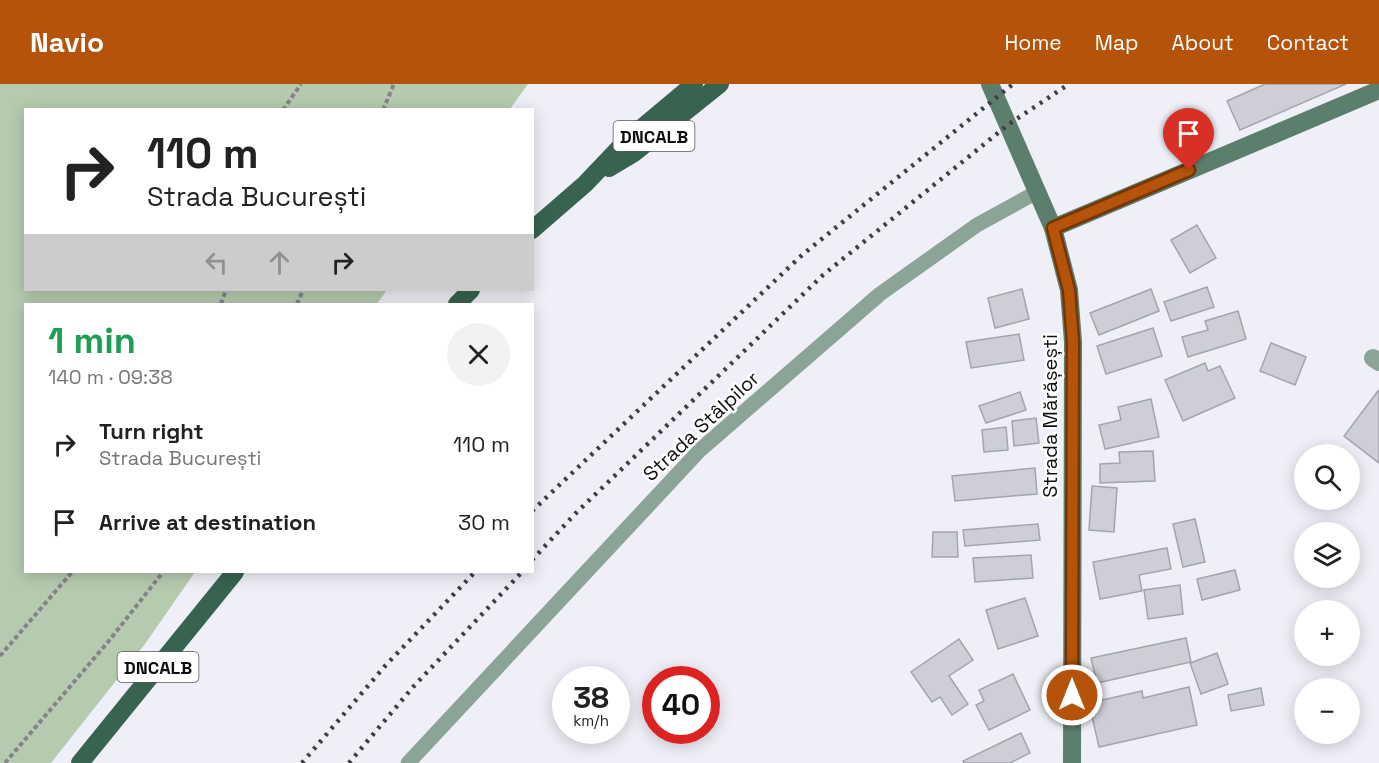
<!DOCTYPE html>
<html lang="en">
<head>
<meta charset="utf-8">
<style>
	body { margin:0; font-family:"Space Grotesk",sans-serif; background:#f2f2f2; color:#222; height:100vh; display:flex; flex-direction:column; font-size:22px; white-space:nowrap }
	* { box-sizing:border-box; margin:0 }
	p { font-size:20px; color:#767676 }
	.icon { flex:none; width:33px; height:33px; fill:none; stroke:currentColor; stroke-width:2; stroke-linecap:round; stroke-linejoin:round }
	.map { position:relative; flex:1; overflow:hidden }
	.drawer { position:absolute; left:24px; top:219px; width:510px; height:270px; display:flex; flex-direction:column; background:#fff; border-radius:0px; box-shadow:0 3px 15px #0003 }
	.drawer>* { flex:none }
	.guide { position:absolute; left:24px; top:24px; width:510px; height:183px; border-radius:0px; box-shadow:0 3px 15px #0003; background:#fff; color:#222; overflow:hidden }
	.controls { position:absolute; left:1294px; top:360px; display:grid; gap:12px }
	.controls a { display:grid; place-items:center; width:66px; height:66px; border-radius:50%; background:#fff; box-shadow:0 3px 15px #0003; font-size:30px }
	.speed { position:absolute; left:552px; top:582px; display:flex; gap:12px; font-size:30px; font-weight:700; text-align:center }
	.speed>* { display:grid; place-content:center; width:78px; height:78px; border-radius:50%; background:#fff; box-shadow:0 3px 15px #0003; line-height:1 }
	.speed small { font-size:15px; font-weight:400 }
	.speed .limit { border:9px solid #d22; background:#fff; color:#111 }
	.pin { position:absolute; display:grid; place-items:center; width:51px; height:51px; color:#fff; margin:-62px -26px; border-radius:50% 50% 50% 0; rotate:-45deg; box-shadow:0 0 6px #0007 }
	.pin .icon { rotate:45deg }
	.me { position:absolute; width:66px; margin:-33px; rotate:0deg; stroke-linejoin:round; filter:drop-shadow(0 0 4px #0008) }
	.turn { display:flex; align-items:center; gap:21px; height:126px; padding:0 24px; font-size:27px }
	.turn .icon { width:78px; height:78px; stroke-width:2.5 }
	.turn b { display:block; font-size:42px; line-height:51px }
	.lanes { display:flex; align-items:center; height:57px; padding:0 24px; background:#0003; justify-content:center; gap:30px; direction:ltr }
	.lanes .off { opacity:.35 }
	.round { display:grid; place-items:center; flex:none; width:63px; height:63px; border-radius:32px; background:#f2f2f2 }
	.overview { display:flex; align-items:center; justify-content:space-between; height:102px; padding:0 24px }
	h1 { font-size:36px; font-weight:700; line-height:45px; color:#1e9e55 }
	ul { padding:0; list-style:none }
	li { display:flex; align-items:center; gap:18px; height:78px; padding:0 24px }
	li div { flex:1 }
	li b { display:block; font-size:22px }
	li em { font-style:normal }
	header { display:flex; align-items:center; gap:36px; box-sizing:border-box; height:84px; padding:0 30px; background:#b45309; color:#fff }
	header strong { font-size:28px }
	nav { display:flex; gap:33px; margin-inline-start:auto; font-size:21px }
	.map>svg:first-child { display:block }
</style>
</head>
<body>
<header>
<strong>Navio</strong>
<nav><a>Home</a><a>Map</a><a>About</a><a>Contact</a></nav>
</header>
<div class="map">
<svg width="1379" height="679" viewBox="0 0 1379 679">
	<rect width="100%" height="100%" fill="#eff0f7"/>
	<path fill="#b5cbaf" d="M0,0H528L510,25L26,26V206H387L377,220H26V488H195L145,560L51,679H0Z"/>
	<g fill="#cdced6" stroke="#a4a5ac" stroke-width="1.5">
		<path d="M1265,0H1346L1240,46L1227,17Z"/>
		<path d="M1197,141L1216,174L1190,189L1171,156Z"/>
		<path d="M1207,203L1214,223L1171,237L1164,218Z"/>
		<path d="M1022,205L1029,235L995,244L988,214Z"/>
		<path d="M1151,205L1159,227L1099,251L1090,229Z"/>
		<path d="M1238,227L1246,255L1188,273L1182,253L1208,246L1205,237Z"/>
		<path d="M1153,244L1162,272L1106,290L1097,262Z"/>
		<path d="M1019,250L1024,276L971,284L966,258Z"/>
		<path d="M1271,259L1306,273L1295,301L1260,287Z"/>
		<path d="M1205,279L1208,287L1220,282L1235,314L1183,337L1165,296Z"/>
		<path d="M1378,307L1379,308V379L1344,352Z"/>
		<path d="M1020,308L1026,326L986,339L979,322Z"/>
		<path d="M1151,315L1159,353L1105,365L1099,341L1121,336L1118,323Z"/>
		<path d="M1036,334L1039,359L1014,362L1012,337Z"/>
		<path d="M1006,343L1008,366L984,368L982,346Z"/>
		<path d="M1153,367L1155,397L1100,399V380L1120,379L1119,368Z"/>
		<path d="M1035,384L1037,410L955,417L952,392Z"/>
		<path d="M1092,402L1117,404L1114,448L1089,446Z"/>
		<path d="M1195,435L1205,478L1183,483L1173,440Z"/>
		<path d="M1038,440L1040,456L965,462L963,446Z"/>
		<path d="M933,448H957L958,473H932Z"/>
		<path d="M1167,464L1171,485L1139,491L1142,507L1100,515L1093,478Z"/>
		<path d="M1031,471L1033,494L975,498L973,474Z"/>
		<path d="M1235,486L1240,506L1202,516L1197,495Z"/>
		<path d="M1180,501L1183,530L1148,535L1144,506Z"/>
		<path d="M1025,514L1038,552L998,565L986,526Z"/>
		<path d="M1186,554L1191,578L1097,599L1091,574Z"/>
		<path d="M959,555L973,576L949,592L968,620L952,631L940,613L932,618L911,588Z"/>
		<path d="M1217,569L1228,600L1201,610L1190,579Z"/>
		<path d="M1013,590L1030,626L989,646L976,621L984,617L979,606Z"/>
		<path d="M1189,603L1197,641L1099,663L1089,619L1142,607L1143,614Z"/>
		<path d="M1261,604L1264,621L1231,627L1228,611Z"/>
		<path d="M1021,649L1030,669L1010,679H964L963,677Z"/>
	</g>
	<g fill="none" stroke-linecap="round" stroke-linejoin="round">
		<g stroke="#838388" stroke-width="4" stroke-dasharray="4.5 3" stroke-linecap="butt">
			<path d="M283,26L301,0"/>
			<path d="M383,26L394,0"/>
			<path d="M221,220L226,206"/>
			<path d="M297,220L303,206"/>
			<path d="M0,572L72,488"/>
			<path d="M5,679L108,558L163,488"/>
		</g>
		<path stroke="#8ca398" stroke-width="15" d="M408,679L700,366L880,210L977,141L1037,108"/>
		<path stroke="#8ca398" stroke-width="18" d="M1373,274L1379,278"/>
		<g stroke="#5c7e6d" stroke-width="18">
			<path d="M990,0L1053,144L1069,206L1073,258L1072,679"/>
			<path d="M1053,144L1379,6"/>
		</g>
		<g stroke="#386350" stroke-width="18">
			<path d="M609,84L634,69L720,0"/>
			<path d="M532,146L585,100L625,58L694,0"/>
			<path d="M457,220L471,206"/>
			<path d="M80,679L235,488"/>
		</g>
		<g stroke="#3f3f43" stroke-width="4.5" stroke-dasharray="3 6" stroke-linecap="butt">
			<path d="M532,427L802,171L1013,0"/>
			<path d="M532,476L575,430L823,191L1009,40L1069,0"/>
			<path d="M302,679L385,582L475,488"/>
			<path d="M349,679L413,603L522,488"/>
		</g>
	</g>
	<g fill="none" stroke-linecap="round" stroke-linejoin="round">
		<defs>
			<path id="route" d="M1072,611L1073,258L1069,206L1053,144L1189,86"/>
		</defs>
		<use href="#route" stroke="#753606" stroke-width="15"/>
		<use href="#route" stroke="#b45309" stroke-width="10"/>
	</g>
	<g text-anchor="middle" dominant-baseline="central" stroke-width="5" stroke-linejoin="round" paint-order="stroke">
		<g fill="#fff" stroke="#575758" stroke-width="1.5">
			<rect x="613.5" y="37" width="81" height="30" rx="4.5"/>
			<rect x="117.5" y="568" width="81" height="30" rx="4.5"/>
		</g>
		<g font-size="18" font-weight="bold" fill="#0f0f11">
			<text x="654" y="52">DNCALB</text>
			<text x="158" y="583">DNCALB</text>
		</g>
		<g font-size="20" fill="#0f0f11" stroke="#fff">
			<text transform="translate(1050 332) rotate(-90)">Strada Mărășești</text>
			<text transform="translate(701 342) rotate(-43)">Strada Stâlpilor</text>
		</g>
	</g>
</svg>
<div class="controls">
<a><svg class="icon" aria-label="search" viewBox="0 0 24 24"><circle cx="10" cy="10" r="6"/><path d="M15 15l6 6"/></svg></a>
<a><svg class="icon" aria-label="layers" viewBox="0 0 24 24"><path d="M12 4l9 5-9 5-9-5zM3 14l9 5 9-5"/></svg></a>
<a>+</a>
<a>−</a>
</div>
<div class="speed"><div>38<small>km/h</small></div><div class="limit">40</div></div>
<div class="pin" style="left:1189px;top:86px;background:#d93025"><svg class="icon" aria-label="arrive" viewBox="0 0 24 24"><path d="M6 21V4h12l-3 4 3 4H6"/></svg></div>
<svg class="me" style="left:1072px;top:611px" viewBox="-20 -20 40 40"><circle r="17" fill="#b45309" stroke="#fff" stroke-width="3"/><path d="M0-11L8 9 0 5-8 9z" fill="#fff"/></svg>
<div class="guide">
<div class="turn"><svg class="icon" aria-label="right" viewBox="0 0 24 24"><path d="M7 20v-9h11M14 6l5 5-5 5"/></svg><div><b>110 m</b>Strada București</div></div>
<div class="lanes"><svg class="icon off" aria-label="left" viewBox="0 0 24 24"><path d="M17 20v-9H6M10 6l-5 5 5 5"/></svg><svg class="icon off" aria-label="ahead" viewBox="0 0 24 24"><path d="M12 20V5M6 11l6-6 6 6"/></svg><svg class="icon" aria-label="right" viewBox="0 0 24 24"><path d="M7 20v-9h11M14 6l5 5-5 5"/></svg></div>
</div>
<section class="drawer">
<div class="overview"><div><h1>1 min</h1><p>140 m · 09:38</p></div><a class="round"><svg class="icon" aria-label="close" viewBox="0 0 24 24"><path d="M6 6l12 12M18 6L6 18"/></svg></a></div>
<ul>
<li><svg class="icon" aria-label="right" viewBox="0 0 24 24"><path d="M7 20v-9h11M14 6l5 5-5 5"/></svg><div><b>Turn right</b><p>Strada București</p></div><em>110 m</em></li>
<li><svg class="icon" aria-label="arrive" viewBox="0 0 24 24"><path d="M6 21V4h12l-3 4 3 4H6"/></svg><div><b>Arrive at destination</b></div><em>30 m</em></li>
</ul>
</section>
</div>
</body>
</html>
